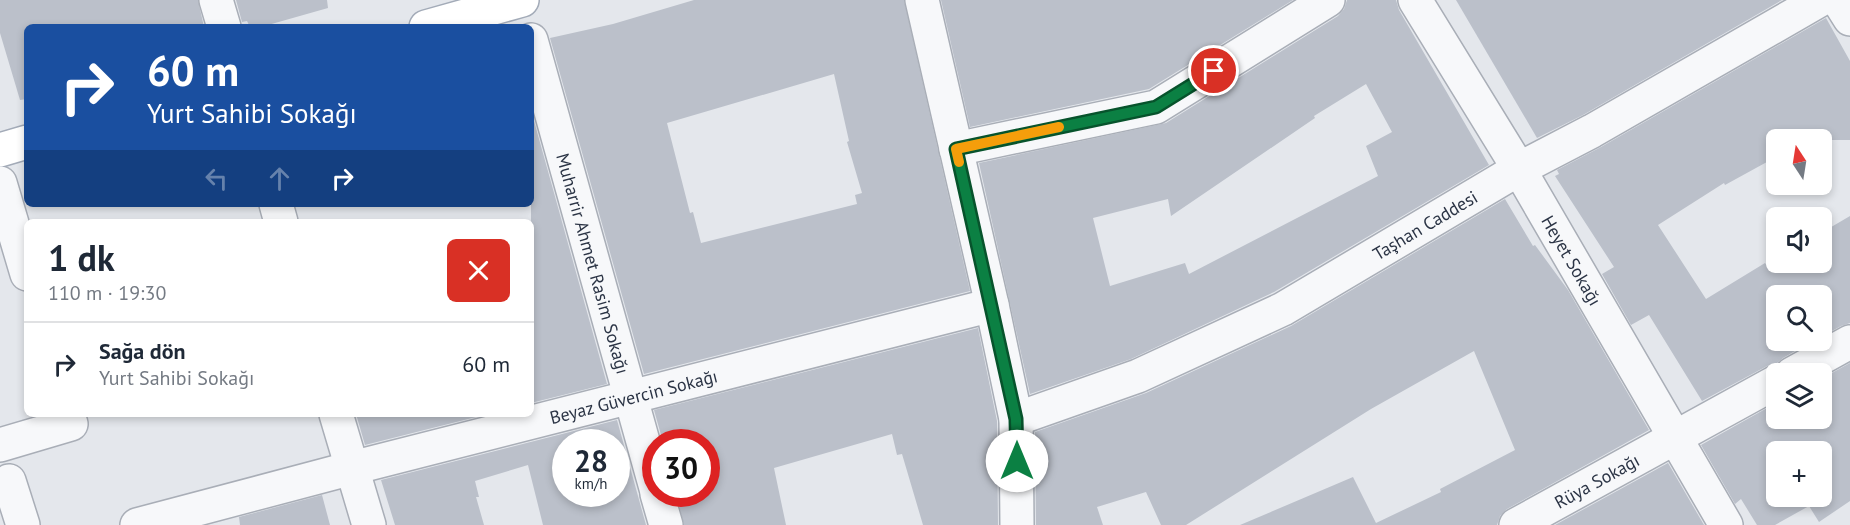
<!DOCTYPE html>
<html lang="tr">
<head>
<meta charset="utf-8">
<style>
	body { margin:0; font-family:"PT Sans",sans-serif; background:#f6f6f7; color:#1f2937; height:100vh; display:flex; flex-direction:column; font-size:22px; white-space:nowrap }
	* { box-sizing:border-box; margin:0 }
	p { font-size:20px; color:#747a83 }
	.icon { flex:none; width:33px; height:33px; fill:none; stroke:currentColor; stroke-width:2; stroke-linecap:round; stroke-linejoin:round }
	.map { position:relative; flex:1; overflow:hidden }
	.side { position:absolute; left:24px; top:219px; width:510px; height:198px; display:flex; flex-direction:column; background:#fff; border-radius:9px; box-shadow:0 3px 9px #0003 }
	.side>* { flex:none }
	.banner { position:absolute; left:24px; top:24px; width:510px; height:183px; border-radius:9px; box-shadow:0 3px 9px #0003; background:#1a4fa0; color:#fff; overflow:hidden }
	.needle { width:39px; rotate:348deg }
	.tools { position:absolute; left:1766px; top:129px; display:grid; gap:12px }
	.tools a { display:grid; place-items:center; width:66px; height:66px; border-radius:9px; background:#fff; box-shadow:0 3px 9px #0003; font-size:30px }
	.speed { position:absolute; left:552px; top:429px; display:flex; gap:12px; font-size:30px; font-weight:700; text-align:center }
	.speed>* { display:grid; place-content:center; width:78px; height:78px; border-radius:50%; background:#fff; box-shadow:0 3px 9px #0003; line-height:1 }
	.speed small { font-size:15px; font-weight:400 }
	.speed .limit { border:9px solid #d22; background:#fff; color:#111 }
	.pin { position:absolute; display:grid; place-items:center; width:51px; height:51px; color:#fff; margin:-26px; border:3px solid #fff; border-radius:50%; box-shadow:0 2px 6px #0007 }
	.me { position:absolute; width:66px; margin:-33px; rotate:0deg; stroke-linejoin:round; filter:drop-shadow(0 0 4px #0008) }
	.turn { display:flex; align-items:center; gap:21px; height:126px; padding:0 24px; font-size:27px }
	.turn .icon { width:78px; height:78px; stroke-width:2.5 }
	.turn b { display:block; font-size:42px; line-height:51px }
	.lanes { display:flex; align-items:center; height:57px; padding:0 24px; background:#0003; justify-content:center; gap:30px; direction:ltr }
	.lanes .off { opacity:.35 }
	.round { display:grid; place-items:center; flex:none; width:63px; height:63px; border-radius:9px; background:#f6f6f7 }
	.head { display:flex; align-items:center; justify-content:space-between; height:102px; padding:0 24px }
	h1 { font-size:36px; font-weight:700; line-height:45px }
	ul { padding:0; list-style:none }
	li { display:flex; align-items:center; gap:18px; height:84px; padding:0 24px; border-top:2px solid #e0e1e3 }
	li div { flex:1 }
	li b { display:block; font-size:22px }
	li em { font-style:normal }
	.map>svg:first-child { display:block }
</style>
</head>
<body>
<div class="map">
<svg width="1850" height="525" viewBox="0 0 1850 525">
	<rect width="100%" height="100%" fill="#e4e7ec"/>
	<g fill="#bbc0ca" fill-rule="evenodd">
		<path d="M0,0H198L204,27H27V99L20,100L0,33Z"/>
		<path d="M236,0H327L328,8L261,27H250L247,21L242,22Z"/>
		<path d="M694,0H904L970,291L644,374L550,38L613,24ZM834,74L849,141L847,142L862,193L855,195L857,204L701,243L693,212L690,213L667,123Z"/>
		<path d="M941,0H1293L1149,89L970,127Z"/>
		<path d="M1347,0H1396L1399,10L1489,165L1274,292L1131,359L1030,394L979,163L1166,123L1338,16L1344,9ZM1366,84L1392,132L1366,146L1378,176L1189,274L1185,263L1110,286L1093,218L1168,199L1171,216L1315,118L1314,116Z"/>
		<path d="M1456,0H1782L1583,115L1537,138Z"/>
		<path d="M1826,18L1850,61V140H1776V157L1725,185L1724,183L1658,225L1706,299L1765,263L1770,270L1782,262H1821V233L1850,216V323L1841,326L1821,337V296H1776V340H1814L1783,358L1777,363L1767,366L1702,401L1649,315L1631,325L1602,274L1614,267L1555,176L1559,174L1557,170L1601,147Z"/>
		<path d="M531,110L607,384L531,403Z"/>
		<path d="M1505,199L1533,246L1535,245L1568,290L1649,430L1507,509L1500,516L1497,525H1240L1353,477L1376,523L1441,492L1440,489L1515,450L1474,351L1371,409L1186,525H1161L1146,492L1097,507L1103,525H1036L1035,432L1146,393L1291,326Z"/>
		<path d="M978,328L997,421L998,525H923L902,454L897,455L892,434L774,468L786,525H684L676,494H706V442H663L654,410Z"/>
		<path d="M1850,363V501L1819,522L1809,506L1775,525H1757L1741,499L1735,504L1701,445L1776,403V418H1821V379ZM1776,452H1821V496H1776Z"/>
		<path d="M356,414H488L365,445Z"/>
		<path d="M617,420L646,525H543L528,465L475,481L479,497H476L484,525H395L381,480ZM566,442H616V494H566Z"/>
		<path d="M1668,463L1704,525H1555Z"/>
		<path d="M322,495L330,525H240L239,517Z"/>
	</g>
	<g fill="none" stroke-linecap="round" stroke-linejoin="round">
		<defs>
			<g id="minor">
				<path d="M216,0L224,27"/>
				<path d="M922,0L992,305L1016,419L1017,525"/>
				<path id="s1" d="M1415,0L1519,169L1726,525"/>
				<path d="M1838,0L1850,19"/>
				<path id="s2" d="M531,40L656,488"/>
				<path d="M956,149L1156,107L1328,0"/>
				<path d="M0,183L27,274"/>
				<path d="M276,204L281,222"/>
				<path d="M1792,374L1850,342"/>
				<path d="M336,414L369,525"/>
				<path id="s3" d="M1016,419L1138,376L1283,309L1519,169L1592,131L1820,0"/>
				<path d="M0,445L71,424L68,414"/>
				<path d="M9,481L23,525"/>
				<path d="M657,494L666,525"/>
				<path id="s4" d="M137,525L352,468L992,305"/>
				<path id="s5" d="M1516,525L1776,382"/>
			</g>
			<g id="major">
				<path d="M426,27L522,0"/>
				<path d="M0,150L27,142"/>
			</g>
		</defs>
		<use href="#minor" stroke="#a9aeb7" stroke-width="36"/>
		<use href="#major" stroke="#a3abb8" stroke-width="36"/>
		<use href="#minor" stroke="#f7f8fa" stroke-width="33"/>
		<use href="#major" stroke="#fff" stroke-width="33"/>
	</g>
	<g fill="none" stroke-linecap="round" stroke-linejoin="round">
		<defs>
			<path id="route" d="M1017,461L1016,419L956,149L1156,107L1214,71"/>
		</defs>
		<use href="#route" stroke="#07532c" stroke-width="15"/>
		<use href="#route" stroke="#0b8043" stroke-width="10"/>
		<path stroke="#f59e0b" stroke-width="10" d="M959,162L956,149L1059,127"/>
	</g>
	<g text-anchor="middle" dominant-baseline="central" stroke-width="5" stroke-linejoin="round" paint-order="stroke">
		<g font-size="18" fill="#2b3445" stroke="#f4f6f9">
			<text stroke="none"><textPath href="#s3" startOffset="454">Taşhan Caddesi</textPath></text>
			<text stroke="none"><textPath href="#s1" startOffset="304">Heyet Sokağı</textPath></text>
			<text stroke="none"><textPath href="#s2" startOffset="232">Muharrir Ahmet Rasim Sokağı</textPath></text>
			<text stroke="none"><textPath href="#s4" startOffset="513">Beyaz Güvercin Sokağı</textPath></text>
			<text stroke="none"><textPath href="#s5" startOffset="92">Rüya Sokağı</textPath></text>
		</g>
	</g>
</svg>
<div class="tools">
<a><svg class="needle" viewBox="-14 -14 28 28"><path d="M0-13l5 13h-10z" fill="#e53935"/><path d="M0 13l5-13h-10z" fill="#747a83"/></svg></a>
<a><svg class="icon" aria-label="sound" viewBox="0 0 24 24"><path d="M4 9h4l5-4v14l-5-4H4zM17 9q2 3 0 6"/></svg></a>
<a><svg class="icon" aria-label="search" viewBox="0 0 24 24"><circle cx="10" cy="10" r="6"/><path d="M15 15l6 6"/></svg></a>
<a><svg class="icon" aria-label="layers" viewBox="0 0 24 24"><path d="M12 4l9 5-9 5-9-5zM3 14l9 5 9-5"/></svg></a>
<a>+</a>
</div>
<div class="speed"><div>28<small>km/h</small></div><div class="limit">30</div></div>
<div class="pin" style="left:1214px;top:71px;background:#d93025"><svg class="icon" aria-label="arrive" viewBox="0 0 24 24"><path d="M6 21V4h12l-3 4 3 4H6"/></svg></div>
<svg class="me" style="left:1017px;top:461px" viewBox="-20 -20 40 40"><circle r="19" fill="#fff"/><path d="M0-13L10 11 0 6-10 11z" fill="#0b8043"/></svg>
<div class="banner">
<div class="turn"><svg class="icon" aria-label="right" viewBox="0 0 24 24"><path d="M7 20v-9h11M14 6l5 5-5 5"/></svg><div><b>60 m</b>Yurt Sahibi Sokağı</div></div>
<div class="lanes"><svg class="icon off" aria-label="left" viewBox="0 0 24 24"><path d="M17 20v-9H6M10 6l-5 5 5 5"/></svg><svg class="icon off" aria-label="ahead" viewBox="0 0 24 24"><path d="M12 20V5M6 11l6-6 6 6"/></svg><svg class="icon" aria-label="right" viewBox="0 0 24 24"><path d="M7 20v-9h11M14 6l5 5-5 5"/></svg></div>
</div>
<section class="side">
<div class="head"><div><h1>1 dk</h1><p>110 m · 19:30</p></div><a class="round" style="background:#d93025;color:#fff"><svg class="icon" aria-label="close" viewBox="0 0 24 24"><path d="M6 6l12 12M18 6L6 18"/></svg></a></div>
<ul>
<li><svg class="icon" aria-label="right" viewBox="0 0 24 24"><path d="M7 20v-9h11M14 6l5 5-5 5"/></svg><div><b>Sağa dön</b><p>Yurt Sahibi Sokağı</p></div><em>60 m</em></li>
</ul>
</section>
</div>
</body>
</html>
